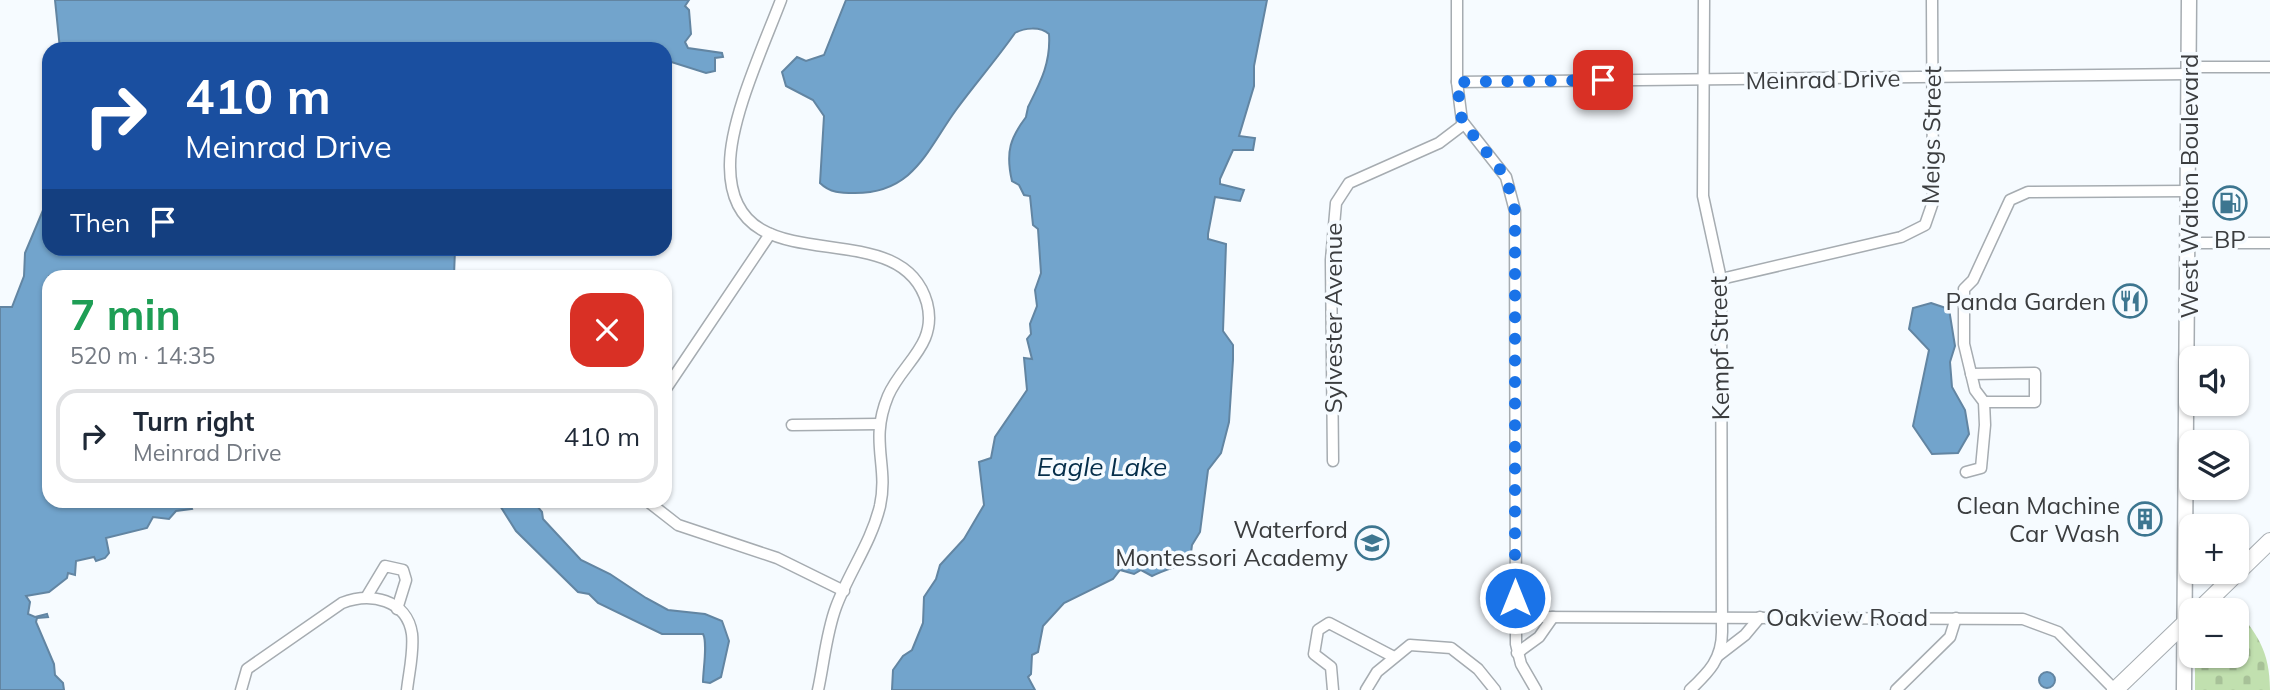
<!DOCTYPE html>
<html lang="en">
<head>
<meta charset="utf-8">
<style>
	body { margin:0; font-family:Mulish,sans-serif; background:#f6f6f7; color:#1f2937; height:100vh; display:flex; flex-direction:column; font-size:26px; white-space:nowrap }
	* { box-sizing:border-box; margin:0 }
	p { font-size:23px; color:#747a83 }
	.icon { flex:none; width:38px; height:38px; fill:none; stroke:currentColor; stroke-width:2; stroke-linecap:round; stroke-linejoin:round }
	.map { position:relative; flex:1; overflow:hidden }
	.sheet { position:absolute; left:42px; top:270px; width:630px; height:238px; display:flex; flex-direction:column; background:#fff; border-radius:21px; box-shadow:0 2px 5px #0004 }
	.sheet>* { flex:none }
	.banner { position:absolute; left:42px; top:42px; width:630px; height:214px; border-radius:21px; box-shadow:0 2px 5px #0004; background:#1a4fa0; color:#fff; overflow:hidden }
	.controls { position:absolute; left:2179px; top:346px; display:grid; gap:14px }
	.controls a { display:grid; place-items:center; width:70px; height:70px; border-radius:14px; background:#fff; box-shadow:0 2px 5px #0004; font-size:35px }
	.pin { position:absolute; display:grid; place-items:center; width:60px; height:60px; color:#fff; margin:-30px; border-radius:14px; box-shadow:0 4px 10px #0006 }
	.me { position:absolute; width:77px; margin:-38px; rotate:0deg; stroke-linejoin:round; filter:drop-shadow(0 0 5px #0008) }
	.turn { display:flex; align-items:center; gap:24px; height:147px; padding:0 28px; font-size:32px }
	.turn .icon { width:91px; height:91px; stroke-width:2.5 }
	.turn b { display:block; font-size:49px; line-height:60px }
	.then { display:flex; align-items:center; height:66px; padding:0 28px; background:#0003; gap:14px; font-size:26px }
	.round { display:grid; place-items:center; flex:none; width:74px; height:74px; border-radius:21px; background:#f6f6f7 }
	.summary { display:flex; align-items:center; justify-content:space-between; height:119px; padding:0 28px }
	h1 { font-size:42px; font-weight:700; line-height:52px; color:#1e9e55 }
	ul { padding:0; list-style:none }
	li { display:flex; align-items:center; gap:21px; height:94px; margin:0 14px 10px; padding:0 14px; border:4px solid #e0e1e3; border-radius:21px }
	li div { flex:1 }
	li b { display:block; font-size:26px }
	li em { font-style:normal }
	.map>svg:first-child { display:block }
</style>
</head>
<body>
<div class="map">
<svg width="2270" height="690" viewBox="0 0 2270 690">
	<defs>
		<pattern id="cemetery-stones" width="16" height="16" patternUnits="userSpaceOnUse" patternTransform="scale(1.75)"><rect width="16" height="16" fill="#c1e0af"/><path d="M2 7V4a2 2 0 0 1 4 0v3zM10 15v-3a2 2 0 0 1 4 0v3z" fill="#a7c198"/></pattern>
	</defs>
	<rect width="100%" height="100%" fill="#f6fbff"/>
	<path fill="url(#cemetery-stones)" d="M2232,604C2257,633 2270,651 2270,690H2195V656H2236V611H2224Z"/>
	<g fill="#72a4cc" stroke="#6285a2" stroke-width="2">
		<path d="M55,0H689L685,6L689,10L691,34L685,42L688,48L722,53L723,57L715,58V71L706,73L665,60V49H60Z"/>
		<path d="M846,0H1267L1254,66V86L1239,136L1255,138L1253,150H1233L1220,179V184L1244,190L1240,201L1215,197L1208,234V239L1226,244L1223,331L1233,345V360L1229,422L1221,453L1208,470L1200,532L1192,545L1190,561C1177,567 1164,570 1152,576L1141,570L1134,574L1120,570L1113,579L1064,603L1043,626L1038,652L1032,655L1031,674L1028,677L1035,690H892L893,670L903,656L912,650L923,623L924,597L936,579L940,565L964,539L984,505L979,462L991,458L995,437L1027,390L1024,358L1032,359L1027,339L1031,334L1030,324L1037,306L1035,290L1041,273L1038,229L1033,225L1030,196L1024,195L1019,185L1012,181C1005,151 1011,137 1026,117C1026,116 1028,108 1028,107C1040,83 1051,63 1049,34C1040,26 1024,28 1015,33C996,60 975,84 956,110C927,150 914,193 855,193C841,193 830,193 820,183L824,116L813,100L786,86L782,72L797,57L806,61L824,55Z"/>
		<path d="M49,196V248L455,249L454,276H49V500L189,501L192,509L176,511L169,519L153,517L147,528L106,538L109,553L105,558L96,561L94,557L76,561L75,575L68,573L67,578L49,592L26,596L30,602L28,614L35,617L47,614L48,617L37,618L36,622L54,664L55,675L63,683L64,690H0V307H12L24,276L25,253Z"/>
		<path d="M1931,303L1949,309L1955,346L1950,362L1952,387L1965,410L1969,434L1958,453L1932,454L1913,426L1929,350L1909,329L1913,308Z"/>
		<path d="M497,501H533L542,512L543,519L581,560L610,574L646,598L668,610L705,614L722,621L729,641L721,677L710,683L703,682C703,669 708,643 703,634H662L598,603L589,594L578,592L516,531Z"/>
		<circle cx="2047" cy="680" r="8"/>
	</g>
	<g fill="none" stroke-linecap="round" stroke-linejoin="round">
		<defs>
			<g id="minor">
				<path d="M781,0C764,45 729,120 730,167C731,291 900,207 927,303C938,345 902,363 888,396C869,442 889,465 880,506C871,543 849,572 836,607C826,634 824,663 818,690"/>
				<path d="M1457,0V82L1462,121L1506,177L1515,211L1516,644L1521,664L1536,690"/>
				<path d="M2189,67H2270"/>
				<path d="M1457,82L2189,74"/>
				<path d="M2188,243H2270"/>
				<path d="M1721,279L1901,237L1925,225L1933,202L1932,0"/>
				<path d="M1971,374L2035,373V402H1984"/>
				<path d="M665,390L770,234"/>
				<path d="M792,425L879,424"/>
				<path d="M1333,461L1331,260L1336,203L1349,183L1439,143L1464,124"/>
				<path d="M1966,472L1981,468L1985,425L1984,402L1975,390L1964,344V289L1973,280L2010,200L2028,192L2189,191"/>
				<path d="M646,500L678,525L777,558L844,591"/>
				<path d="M367,596L385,566L403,570L406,580L397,609"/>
				<path d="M1515,617L2023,619L2058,632L2115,690"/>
				<path d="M1517,653L1539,637L1553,617"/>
				<path d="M1719,655L1745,635L1760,617"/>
				<path d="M241,690L247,669L342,603C370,592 407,599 412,634C414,652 409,672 407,690"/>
				<path d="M1333,690L1331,667L1314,654L1318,630L1329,623L1394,657"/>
				<path d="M1366,690L1377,672L1410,645L1451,648L1478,669L1495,690"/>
				<path d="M1690,690C1709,672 1722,659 1722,632L1721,279L1703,196L1704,0"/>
				<path d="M1896,690L1950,637L1956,618"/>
			</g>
			<path id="secondary" d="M2184,690L2189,0"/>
			<g id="primary">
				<path d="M2198,611L2270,541"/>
				<path d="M2115,690L2191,617"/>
			</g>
		</defs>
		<use href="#minor" stroke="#a6acb1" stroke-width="13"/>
		<use href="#secondary" stroke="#a6acb1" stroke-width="17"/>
		<use href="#primary" stroke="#a6acb1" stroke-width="18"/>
		<use href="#minor" stroke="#fff" stroke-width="10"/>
		<use href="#secondary" stroke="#fff" stroke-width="14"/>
		<use href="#primary" stroke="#fff" stroke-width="16"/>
	</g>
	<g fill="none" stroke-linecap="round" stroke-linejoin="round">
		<path stroke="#1a73e8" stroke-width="12" stroke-dasharray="0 21.6" d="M1515,598V211L1506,177L1462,121L1457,82L1603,80"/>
	</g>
	<defs>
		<symbol id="fuel-ring" viewBox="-11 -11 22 22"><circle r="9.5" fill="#f6fbff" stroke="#3d7690" stroke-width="1.5"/><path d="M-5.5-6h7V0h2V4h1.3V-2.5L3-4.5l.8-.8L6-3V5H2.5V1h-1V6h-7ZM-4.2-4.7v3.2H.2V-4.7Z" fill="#3d7690"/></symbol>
		<symbol id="restaurant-ring" viewBox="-11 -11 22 22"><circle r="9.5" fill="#f6fbff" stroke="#3d7690" stroke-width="1.5"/><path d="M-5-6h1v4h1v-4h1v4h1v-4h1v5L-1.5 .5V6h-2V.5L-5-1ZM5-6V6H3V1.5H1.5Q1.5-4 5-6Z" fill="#3d7690"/></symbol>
		<symbol id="building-ring" viewBox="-11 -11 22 22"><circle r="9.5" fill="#f6fbff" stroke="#3d7690" stroke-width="1.5"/><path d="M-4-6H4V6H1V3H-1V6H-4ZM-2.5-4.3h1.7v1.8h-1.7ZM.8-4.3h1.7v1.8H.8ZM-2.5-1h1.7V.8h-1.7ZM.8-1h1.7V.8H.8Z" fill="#3d7690"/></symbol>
		<symbol id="school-ring" viewBox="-11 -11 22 22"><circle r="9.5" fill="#f6fbff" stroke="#3d7690" stroke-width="1.5"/><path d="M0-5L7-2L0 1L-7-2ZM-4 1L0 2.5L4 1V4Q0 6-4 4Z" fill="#3d7690"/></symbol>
	</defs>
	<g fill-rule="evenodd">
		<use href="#fuel-ring" x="2211" y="184" width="38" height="38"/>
		<use href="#restaurant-ring" x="2111" y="282" width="38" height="38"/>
		<use href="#building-ring" x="2126" y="500" width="38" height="38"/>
		<use href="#school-ring" x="1353" y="524" width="38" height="38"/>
	</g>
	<g text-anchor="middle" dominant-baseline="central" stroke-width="7" stroke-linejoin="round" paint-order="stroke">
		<g font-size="24" fill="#3b3d3f" stroke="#f6fbff">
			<text transform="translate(1823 79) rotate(-1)">Meinrad Drive</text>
			<text transform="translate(1931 135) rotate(-89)">Meigs Street</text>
			<text transform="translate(2189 186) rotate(-90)">West Walton Boulevard</text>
			<text transform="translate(1333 318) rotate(-90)">Sylvester Avenue</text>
			<text transform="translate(1719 348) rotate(-91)">Kempf Street</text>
			<text x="1847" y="617">Oakview Road</text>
		</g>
		<g font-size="24" fill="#3b3d3f" stroke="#f6fbff" text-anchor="end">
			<text x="2230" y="239" text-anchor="middle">BP</text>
			<text x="2106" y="301">Panda Garden</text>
			<text x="2120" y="505">Clean Machine<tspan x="2120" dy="28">Car Wash</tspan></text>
			<text x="1348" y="529">Waterford<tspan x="1348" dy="28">Montessori Academy</tspan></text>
		</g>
		<g font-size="26" font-style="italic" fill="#062f4b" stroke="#f6fbff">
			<text x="1102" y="466">Eagle Lake</text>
		</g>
	</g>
</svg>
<div class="controls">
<a><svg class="icon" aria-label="sound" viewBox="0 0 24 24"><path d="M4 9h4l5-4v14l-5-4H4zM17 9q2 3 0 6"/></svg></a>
<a><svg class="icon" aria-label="layers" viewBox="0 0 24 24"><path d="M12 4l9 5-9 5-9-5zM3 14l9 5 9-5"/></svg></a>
<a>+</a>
<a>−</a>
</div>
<div class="pin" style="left:1603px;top:80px;background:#d93025"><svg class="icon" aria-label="arrive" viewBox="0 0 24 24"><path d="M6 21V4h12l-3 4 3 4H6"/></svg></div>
<svg class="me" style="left:1515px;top:598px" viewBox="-20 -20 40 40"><circle r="17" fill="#1a73e8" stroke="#fff" stroke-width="3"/><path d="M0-11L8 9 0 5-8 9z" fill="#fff"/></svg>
<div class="banner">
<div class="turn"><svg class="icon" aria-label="right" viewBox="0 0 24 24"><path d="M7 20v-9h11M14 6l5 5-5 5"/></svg><div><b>410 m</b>Meinrad Drive</div></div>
<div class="then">Then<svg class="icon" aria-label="arrive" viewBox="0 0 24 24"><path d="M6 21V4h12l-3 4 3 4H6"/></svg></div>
</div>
<section class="sheet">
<div class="summary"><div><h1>7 min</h1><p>520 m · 14:35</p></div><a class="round" style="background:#d93025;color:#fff"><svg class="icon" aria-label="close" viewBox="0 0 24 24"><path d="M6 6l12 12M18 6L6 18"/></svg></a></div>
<ul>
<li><svg class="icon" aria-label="right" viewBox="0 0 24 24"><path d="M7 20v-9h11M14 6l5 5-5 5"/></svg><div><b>Turn right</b><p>Meinrad Drive</p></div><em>410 m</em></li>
</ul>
</section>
</div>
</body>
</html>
